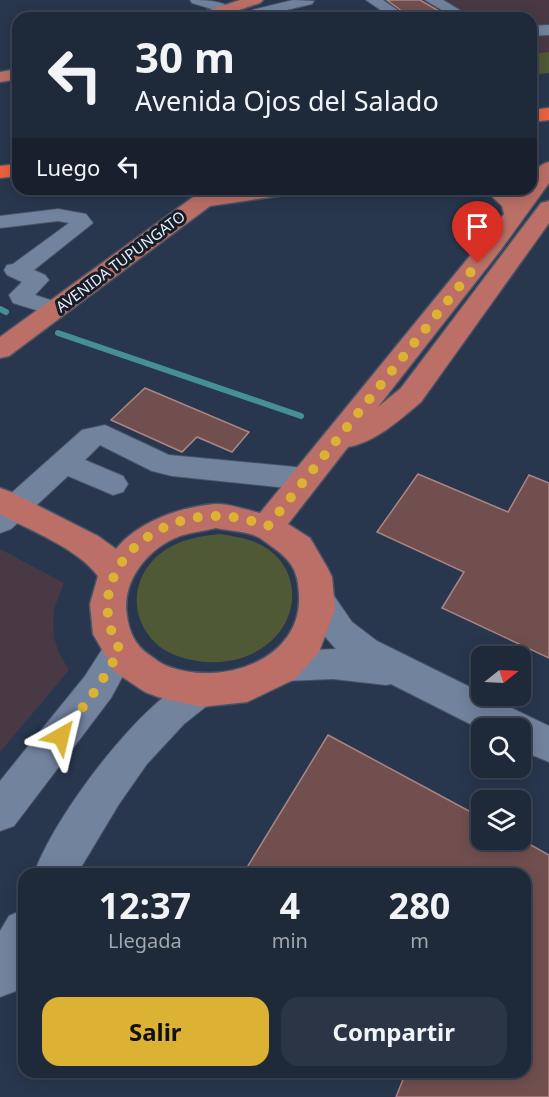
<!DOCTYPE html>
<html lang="es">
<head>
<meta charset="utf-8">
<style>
	body { margin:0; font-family:"Noto Sans",sans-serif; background:#2b3545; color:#f1f3f6; height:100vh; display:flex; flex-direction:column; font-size:22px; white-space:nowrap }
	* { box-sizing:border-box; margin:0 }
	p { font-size:20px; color:#a1a6af }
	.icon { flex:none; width:33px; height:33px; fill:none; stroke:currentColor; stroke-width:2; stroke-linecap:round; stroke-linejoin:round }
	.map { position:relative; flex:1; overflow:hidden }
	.details { position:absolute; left:18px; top:868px; width:513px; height:210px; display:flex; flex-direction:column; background:#1e293a; border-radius:18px; box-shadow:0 3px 15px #0003,0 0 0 2px #3c4554 }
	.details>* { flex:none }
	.banner { position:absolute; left:12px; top:12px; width:525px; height:183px; border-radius:18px; box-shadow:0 3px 15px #0003,0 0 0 2px #3c4554; background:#1e293a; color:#f1f3f6; overflow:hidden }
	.needle { width:39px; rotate:72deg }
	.buttons { position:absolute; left:471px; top:646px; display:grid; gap:12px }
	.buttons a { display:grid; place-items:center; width:60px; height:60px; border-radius:12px; background:#1e293a; box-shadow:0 3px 15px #0003,0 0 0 2px #3c4554; font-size:30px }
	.pin { position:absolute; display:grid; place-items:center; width:51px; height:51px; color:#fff; margin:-62px -26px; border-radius:50% 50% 50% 0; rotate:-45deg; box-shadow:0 0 6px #0007 }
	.pin .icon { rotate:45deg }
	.me { position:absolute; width:66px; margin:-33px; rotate:37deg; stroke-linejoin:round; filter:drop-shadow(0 0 4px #0008) }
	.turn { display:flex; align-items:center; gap:21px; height:126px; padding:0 24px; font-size:27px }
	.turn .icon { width:78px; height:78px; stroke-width:2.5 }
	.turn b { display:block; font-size:42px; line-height:51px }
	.then { display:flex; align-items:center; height:57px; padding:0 24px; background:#0003; gap:12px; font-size:22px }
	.eta { display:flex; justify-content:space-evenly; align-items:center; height:102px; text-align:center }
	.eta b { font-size:36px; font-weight:700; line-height:42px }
	.cta { display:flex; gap:12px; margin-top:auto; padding:12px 24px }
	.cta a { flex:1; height:69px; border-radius:18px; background:#dbb233; color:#111; font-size:24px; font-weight:700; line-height:69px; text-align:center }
	.cta a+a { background:#2b3545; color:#f1f3f6 }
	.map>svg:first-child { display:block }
</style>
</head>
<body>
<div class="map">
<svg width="549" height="1097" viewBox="0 0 549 1097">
	<rect width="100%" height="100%" fill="#28374e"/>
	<g fill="#483945">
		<path d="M367,0H549V52L531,54V18H394Z"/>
		<path d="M0,549L64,583L54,609L53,624L54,638L59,653L69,670L0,752Z"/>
	</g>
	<g fill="#505936">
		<path d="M549,52V73L531,75V54Z"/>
		<path d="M220,534C237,537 254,539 268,549C304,575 298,625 262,648C242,662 215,665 192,660C176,657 160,650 150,637C125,606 137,564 172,546C188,538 203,536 220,534Z"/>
	</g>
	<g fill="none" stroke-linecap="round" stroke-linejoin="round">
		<g stroke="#468f94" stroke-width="6">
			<path d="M0,309L6,312"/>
			<path d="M58,333L301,416"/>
		</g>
	</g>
	<g fill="#714f4f" stroke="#aa8584" stroke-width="1.5">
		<path d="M387,0H420L451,18H411Z"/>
		<path d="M145,388L249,432L232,452L197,437L182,452L111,420Z"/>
		<path d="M418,474L508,512L529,475L549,483V658L442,608L464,572L377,532Z"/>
		<path d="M328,735L482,818V840H522L549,855V1097H396L406,1072H525V874H243Z"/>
	</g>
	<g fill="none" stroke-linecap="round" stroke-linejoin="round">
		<defs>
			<g id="minor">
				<path d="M190,0C204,0 222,0 232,9L225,13L192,3Z"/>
				<path d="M293,0L314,1L312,4L257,17L250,13L252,10Z"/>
				<path d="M366,0H383L409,18H392Z"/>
				<path d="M425,0H443L473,18H455Z"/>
				<path d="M549,25V35L531,36V26Z"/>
				<path d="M58,209L86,214L93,223L34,270L45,275L49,280L35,295L63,304L67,309L63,314L55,316L13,303L9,295L22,282L7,275L4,270L7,265L13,264L69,223L58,221L0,228V216Z"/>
				<path d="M105,425L169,455L306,468L316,471L321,479L316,487L306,490L172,476L152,471L100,445L85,460L123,476L128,484L123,492L113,495L68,476L11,529L0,533V503L82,430Z"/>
				<path d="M320,589L332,593L352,622L377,641L482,693V696H487L549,726V762L520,750V729L482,730L391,684L386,685L333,679L285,681L273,677L267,666L273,655L285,651L336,649L318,629L303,603L308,593Z"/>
				<path d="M120,635L132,640L137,650L111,698L14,826L0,831V781L85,676L108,640Z"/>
				<path d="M200,674L213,679L218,690L213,701L184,724L147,764L119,804L77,874H34C52,819 144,695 200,674Z"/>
				<path d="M24,909V975L16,991L0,997V931L9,916Z"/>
			</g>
			<g id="major">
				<path d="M240,0H263L260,3L216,18H193L195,15Z"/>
				<path d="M18,69V79L0,82V72Z"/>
				<path d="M549,162V183L500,251L378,407L401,388L541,203L549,201V223L421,402C401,419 374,443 348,447L288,524L310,538L327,567L332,577L335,609L319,652L295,679L247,702L201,707L158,697L145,692L115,672L93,634L90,604L98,576C77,548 31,531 0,514V488L11,492L98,536L116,549C138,522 179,507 215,504C229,503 246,510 260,513L504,214L502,206L484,189H508L517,197L523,189H531C531,177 536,165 549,162ZM216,528C229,531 244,531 256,536C261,538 267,543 271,546C291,560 298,570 299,594C303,661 220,687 167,666C161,664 154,658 148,654C135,645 129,631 127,616C121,581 148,548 180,536C192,532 204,531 216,528Z"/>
				<path d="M238,189H296L293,194L285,195L210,206L9,356L0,358V337L196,195Z"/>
			</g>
			<g id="highway">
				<path d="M549,108V120L531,122V110Z"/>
				<path d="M18,164V176L0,178V166Z"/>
			</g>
		</defs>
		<use href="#minor" stroke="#485467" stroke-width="2"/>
		<use href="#major" stroke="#485467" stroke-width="3"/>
		<use href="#highway" stroke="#485467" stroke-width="3"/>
		<use href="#minor" fill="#72839e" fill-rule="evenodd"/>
		<use href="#major" fill="#bb6f66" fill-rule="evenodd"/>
		<use href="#highway" fill="#ec6241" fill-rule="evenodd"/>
	</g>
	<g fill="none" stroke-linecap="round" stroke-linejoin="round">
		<path stroke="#dbb233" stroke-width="10" stroke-dasharray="0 18" d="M61,736L98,687L120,650C83,586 134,526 200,517C223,514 245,518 268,526L478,263"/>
	</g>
	<g text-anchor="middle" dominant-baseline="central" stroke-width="6" stroke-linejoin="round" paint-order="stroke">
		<g font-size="15" fill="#e4edfc" stroke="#181e29">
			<text transform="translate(120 261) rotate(-37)">AVENIDA TUPUNGATO</text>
		</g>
	</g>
</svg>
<div class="buttons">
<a><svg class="needle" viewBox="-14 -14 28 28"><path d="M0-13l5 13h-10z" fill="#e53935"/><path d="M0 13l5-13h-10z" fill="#a1a6af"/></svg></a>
<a><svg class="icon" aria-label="search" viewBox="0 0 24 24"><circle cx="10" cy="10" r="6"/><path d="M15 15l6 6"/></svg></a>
<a><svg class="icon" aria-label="layers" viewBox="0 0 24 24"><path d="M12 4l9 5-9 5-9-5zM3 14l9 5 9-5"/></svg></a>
</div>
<div class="pin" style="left:478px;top:263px;background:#d93025"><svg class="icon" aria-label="arrive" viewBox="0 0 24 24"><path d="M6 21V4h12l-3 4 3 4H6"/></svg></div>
<svg class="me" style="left:61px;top:736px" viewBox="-20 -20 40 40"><path d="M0-17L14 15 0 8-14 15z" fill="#dbb233" stroke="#fff" stroke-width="4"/></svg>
<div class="banner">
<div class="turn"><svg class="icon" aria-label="left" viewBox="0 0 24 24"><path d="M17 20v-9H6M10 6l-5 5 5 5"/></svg><div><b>30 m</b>Avenida Ojos del Salado</div></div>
<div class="then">Luego<svg class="icon" aria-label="left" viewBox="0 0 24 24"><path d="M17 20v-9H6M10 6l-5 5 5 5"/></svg></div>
</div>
<section class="details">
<div class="eta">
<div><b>12:37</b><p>Llegada</p></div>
<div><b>4</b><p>min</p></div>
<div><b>280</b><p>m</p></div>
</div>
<div class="cta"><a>Salir</a><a>Compartir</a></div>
</section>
</div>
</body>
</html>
